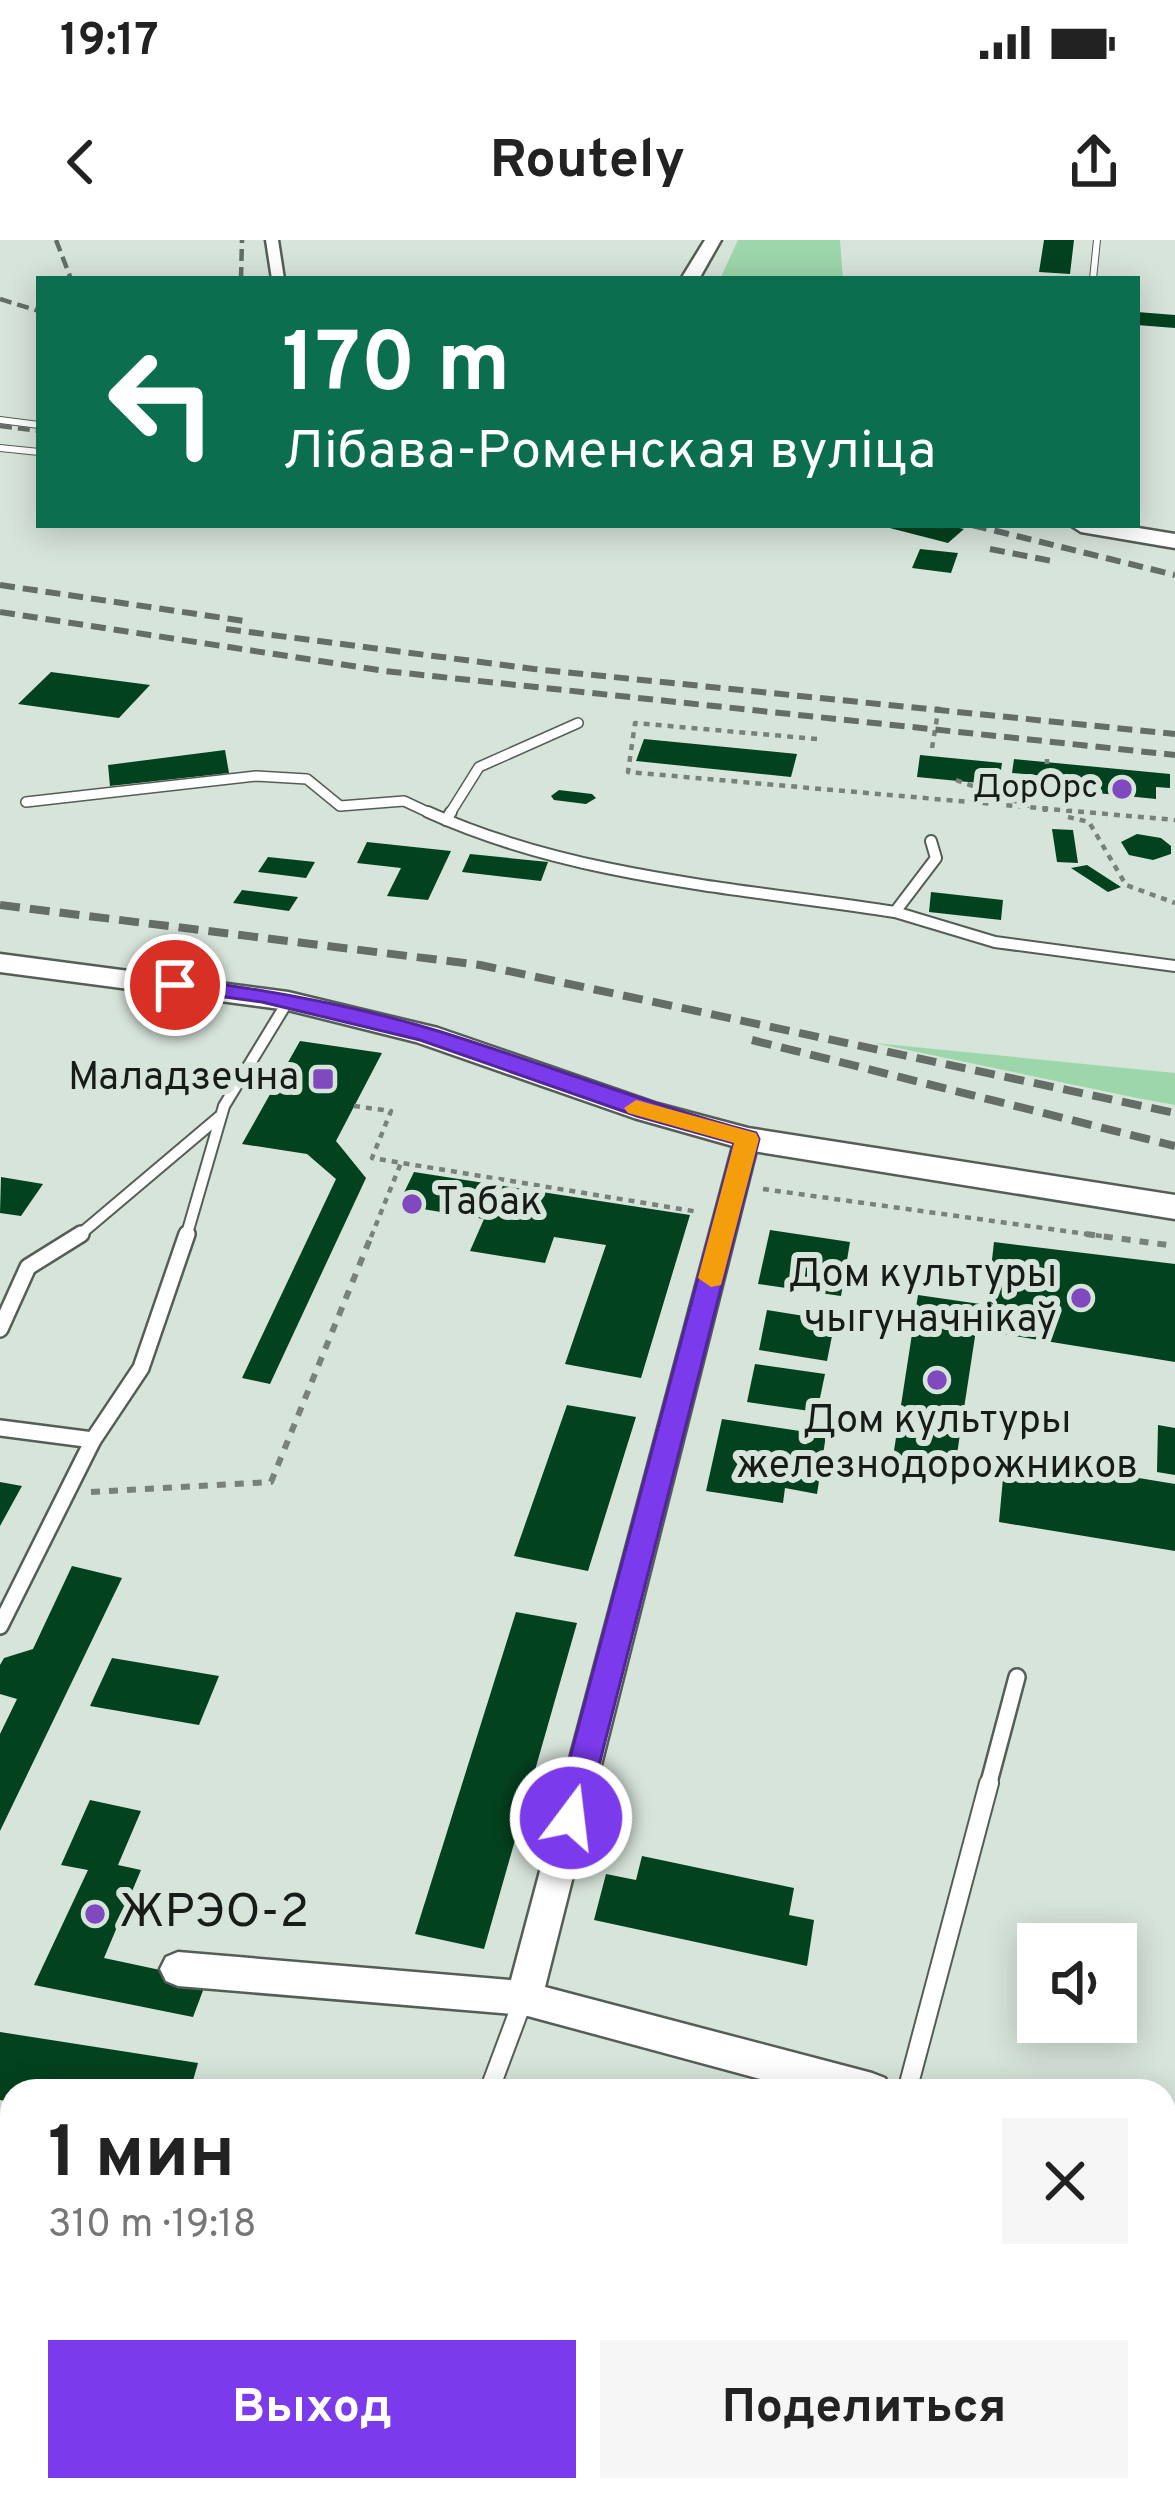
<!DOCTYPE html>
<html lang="ru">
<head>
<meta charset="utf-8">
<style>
	body { margin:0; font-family:Overpass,sans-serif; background:#f6f6f6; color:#222; height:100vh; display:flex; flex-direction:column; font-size:45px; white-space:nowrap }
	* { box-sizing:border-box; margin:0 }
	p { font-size:39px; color:#767676 }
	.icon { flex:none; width:66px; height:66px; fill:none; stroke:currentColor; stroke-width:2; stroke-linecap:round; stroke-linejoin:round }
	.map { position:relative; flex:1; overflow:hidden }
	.sheet { position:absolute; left:0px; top:1839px; width:1176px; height:423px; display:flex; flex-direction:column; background:#fff; border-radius:36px 36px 0 0; box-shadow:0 6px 30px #0003 }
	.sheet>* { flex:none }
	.top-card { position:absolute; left:36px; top:36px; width:1104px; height:252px; border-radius:0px; box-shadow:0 6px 30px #0003; background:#0b6e4f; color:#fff; overflow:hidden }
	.buttons { position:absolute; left:1017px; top:1683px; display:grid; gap:24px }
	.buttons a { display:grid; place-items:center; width:120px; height:120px; border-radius:0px; background:#fff; box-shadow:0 6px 30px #0003; font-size:60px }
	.pin { position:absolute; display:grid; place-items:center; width:102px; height:102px; color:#fff; margin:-51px; border:6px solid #fff; border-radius:50%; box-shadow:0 3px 12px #0007 }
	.me { position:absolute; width:132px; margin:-66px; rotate:15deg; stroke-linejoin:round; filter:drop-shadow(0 0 9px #0008) }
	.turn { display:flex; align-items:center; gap:42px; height:252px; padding:0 48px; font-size:54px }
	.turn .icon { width:156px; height:156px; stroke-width:2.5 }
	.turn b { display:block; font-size:84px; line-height:102px }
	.round { display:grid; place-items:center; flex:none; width:126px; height:126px; border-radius:0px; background:#f6f6f6 }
	.headline { display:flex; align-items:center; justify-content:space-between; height:204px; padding:0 48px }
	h1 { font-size:72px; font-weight:700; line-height:90px }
	.action { display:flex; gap:24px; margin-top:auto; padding:24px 48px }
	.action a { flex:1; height:138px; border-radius:0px; background:#7c3aed; color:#fff; font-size:48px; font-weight:700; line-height:138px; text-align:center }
	.action a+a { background:#f6f6f6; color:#222 }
	.status { display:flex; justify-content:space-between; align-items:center; height:84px; padding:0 60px; background:#fff; direction:ltr }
	.status svg { height:33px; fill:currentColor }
	header { display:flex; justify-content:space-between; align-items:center; height:156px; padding:0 48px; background:#fff; font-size:54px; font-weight:700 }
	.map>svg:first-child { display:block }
</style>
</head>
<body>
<div class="status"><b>19:17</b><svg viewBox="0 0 49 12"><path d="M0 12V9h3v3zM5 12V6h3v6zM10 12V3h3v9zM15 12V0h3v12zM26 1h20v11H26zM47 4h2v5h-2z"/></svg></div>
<header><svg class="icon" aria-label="back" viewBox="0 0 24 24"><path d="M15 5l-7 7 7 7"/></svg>Routely<svg class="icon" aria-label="share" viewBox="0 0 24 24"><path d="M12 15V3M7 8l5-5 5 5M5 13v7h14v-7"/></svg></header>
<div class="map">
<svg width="1175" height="2260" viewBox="0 0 1175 2260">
	<rect width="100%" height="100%" fill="#d7e4da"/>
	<g fill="#9dd6ab">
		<path d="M738,0H840L843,39H720Z"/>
		<path d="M874,803L1175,833V865L1137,858Z"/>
	</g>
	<g fill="#03421e">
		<path d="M1044,0H1074L1070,34L1039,32Z"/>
		<path d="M1137,72L1175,75V88L1137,85Z"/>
		<path d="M878,285H946L964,289L948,303Z"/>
		<path d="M920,309L958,313L951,333L912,328Z"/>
		<path d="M51,432L150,445L119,478L18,464Z"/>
		<path d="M644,499L797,514L791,537L636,521Z"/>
		<path d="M225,510L229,533L110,546L108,525Z"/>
		<path d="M920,515L1002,523L999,545L917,537Z"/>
		<path d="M1014,519L1170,534V548L1156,547V559L1087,552L1088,540L1012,533Z"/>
		<path d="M559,550L592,554L596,558L586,564L554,560L551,556Z"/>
		<path d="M1052,589L1073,590L1078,623L1057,622Z"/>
		<path d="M1137,594L1161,598L1171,606V614L1153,620L1129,615L1121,602Z"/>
		<path d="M367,602L451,611L428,660L387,656L401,628L357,623Z"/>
		<path d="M470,614L548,622L541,641L462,632Z"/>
		<path d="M268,617L315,622L306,638L258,632Z"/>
		<path d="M1087,625L1121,647L1108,652L1071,628Z"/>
		<path d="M242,650L298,657L289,671L233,663Z"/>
		<path d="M931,652L1003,660L1001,680L929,672Z"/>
		<path d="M300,801L382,813L336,901L366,938L270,1144L242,1138L336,939L307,914L242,904Z"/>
		<path d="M414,932L690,975L641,1138L565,1124L606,1005L554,997L545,1023L470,1011L484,979L398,965Z"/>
		<path d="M1,937L43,944L21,976L0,973Z"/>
		<path d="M770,990L850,1002L841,1056L758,1044Z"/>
		<path d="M994,1002L1175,1024V1122L984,1091Z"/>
		<path d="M918,1055L980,1064L955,1227L893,1217Z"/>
		<path d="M767,1070L835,1081L827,1121L759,1110Z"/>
		<path d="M755,1124L825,1134L817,1172L747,1162Z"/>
		<path d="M567,1165L636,1177L588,1331L514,1316Z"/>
		<path d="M722,1179L826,1195L817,1254L785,1248L783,1263L706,1251Z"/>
		<path d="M1158,1185L1175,1188V1235L1157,1232Z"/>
		<path d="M1005,1216L1175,1244V1311L999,1282Z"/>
		<path d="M0,1242L22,1246L0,1286Z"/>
		<path d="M72,1326L122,1338L0,1591V1494L17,1459L0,1454V1425L4,1418L33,1409Z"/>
		<path d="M516,1372L577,1383L484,1709L415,1694Z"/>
		<path d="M112,1418L219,1436L199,1485L90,1466Z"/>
		<path d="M90,1560L141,1571L118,1625L141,1630L104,1718L207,1740L193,1777L34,1745L88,1630L61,1625Z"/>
		<path d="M642,1616L794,1648L789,1675L814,1680L807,1726L594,1680L606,1634L636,1640Z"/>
		<path d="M0,1792L198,1823L190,1851H12V1862L0,1860Z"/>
		<path d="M0,2055L12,2059V2141L8,2140L0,2154Z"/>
		<path d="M188,2250H270L269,2260H187Z"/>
		<path d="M468,2250H692L691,2260H466Z"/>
		<path d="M924,2250H1137L1136,2260H922Z"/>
	</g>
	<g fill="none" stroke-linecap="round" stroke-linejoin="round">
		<defs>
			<g id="service-far4">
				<path d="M1093,39L1097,0"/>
				<path d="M0,180L39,185"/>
				<path d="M0,208L39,212"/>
			</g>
			<g id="service-far3">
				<path d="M26,562L256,536L307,539L340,566L404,561L434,575"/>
				<path d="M449,575L479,527L578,483"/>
			</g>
			<g id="service-far2">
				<path d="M428,572C573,638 739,648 895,672"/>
				<path d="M446,580L451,572"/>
				<path d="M931,601L936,618L895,672L995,702L1175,726"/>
				<path d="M77,997L219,877"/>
				<path d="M186,997L224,866L288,761"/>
			</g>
			<g id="service-far1">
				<path d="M0,1089L28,1027L81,994"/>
				<path d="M0,1188L93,1200L141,1128L187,994"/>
				<path d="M0,1386L93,1200"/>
				<path d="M988,1546L1017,1437"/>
			</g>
			<g id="service">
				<path d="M489,1851L523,1760"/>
				<path d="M907,1851L989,1543"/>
				<path d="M369,2260L372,2250"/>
			</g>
			<g id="minor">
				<path d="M266,0H278L284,39H272Z"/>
				<path d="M747,891L759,899L545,1747L872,1833L885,1838L890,1851H805L524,1775L178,1746L166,1741L160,1729L166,1717L178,1712L511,1740L735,899Z"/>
				<path d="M1164,1944L1175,1948V1986L1164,1982Z"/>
			</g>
			<g id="secondary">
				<path d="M705,0H721L699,39H681Z"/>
				<path d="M1070,285H1120L1175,294V308L1081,292Z"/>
				<path d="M0,714L288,752L438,788L658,864L748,888L1175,955V979L747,910L634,878L416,802L288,770L0,732Z"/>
			</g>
		</defs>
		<use href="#service-far4" stroke="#545e56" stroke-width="8"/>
		<use href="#service-far3" stroke="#545e56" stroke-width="12"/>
		<use href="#service-far2" stroke="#545e56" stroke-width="14"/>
		<use href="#service-far1" stroke="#545e56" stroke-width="20"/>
		<use href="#service" stroke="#545e56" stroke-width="22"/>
		<use href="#minor" stroke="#545e56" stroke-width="5"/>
		<use href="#secondary" stroke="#545e56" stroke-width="5"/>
		<g stroke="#78817a" stroke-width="4.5" stroke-dasharray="6 6" stroke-linecap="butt">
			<path d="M817,499L635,483L628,532L1175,580"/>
			<path d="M932,508L939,466"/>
			<path d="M956,540L1032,567"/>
			<path d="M1045,572L1047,519"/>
			<path d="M1068,577L1089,582L1126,645L1175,663"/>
			<path d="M354,866L391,871L372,918L699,972"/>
			<path d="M763,949L1108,997"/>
			<path d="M371,997L401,923"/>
		</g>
		<g stroke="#78817a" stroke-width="6" stroke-dasharray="9 9" stroke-linecap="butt">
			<path d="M1086,994L1175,1006"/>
			<path d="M91,1252L271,1242L372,994"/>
		</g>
		<use href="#service-far4" stroke="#fff" stroke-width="6"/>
		<use href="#service-far3" stroke="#fff" stroke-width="9"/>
		<use href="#service-far2" stroke="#fff" stroke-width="10"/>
		<use href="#service-far1" stroke="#fff" stroke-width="15"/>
		<use href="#service" stroke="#fff" stroke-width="18"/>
		<use href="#minor" fill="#fff" fill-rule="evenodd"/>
		<use href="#secondary" fill="#fff" fill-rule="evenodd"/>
		<g stroke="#656d67" stroke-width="4.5" stroke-dasharray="12 6" stroke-linecap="butt">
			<path d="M56,0L71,39"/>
			<path d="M241,39L242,0"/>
			<path d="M0,59L39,71"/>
			<path d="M0,186L39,191"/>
		</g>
		<g stroke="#656d67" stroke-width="6" stroke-dasharray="15 8" stroke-linecap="butt">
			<path d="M972,285L1175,335"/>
			<path d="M990,309L1052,321"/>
			<path d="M0,345L244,381"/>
			<path d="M0,372L385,431L1175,515"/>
			<path d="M226,389L534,429L1175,494"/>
		</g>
		<g stroke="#656d67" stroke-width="8" stroke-dasharray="20 10" stroke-linecap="butt">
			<path d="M0,665L480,725L1175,873"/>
			<path d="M752,800L1175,906"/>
		</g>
	</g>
	<path fill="#7c3aed" stroke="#51269a" stroke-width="3" d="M175,738C263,749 353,765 438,791C544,824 648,864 756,893L759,899L583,1588L571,1593L559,1588L554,1578L734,903L637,876L420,800L262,762L167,749V740Z"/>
	<path fill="#f59e0b" d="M636,860L756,893L759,899L721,1045L711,1047L698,1038L734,903L628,873L624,868Z"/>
	<g fill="#8049c0" stroke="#d7e4da" stroke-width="4.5">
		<circle cx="1122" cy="549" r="12"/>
		<rect x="311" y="827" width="24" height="24" rx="6"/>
		<circle cx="412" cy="964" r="12"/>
		<circle cx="1081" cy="1058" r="12"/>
		<circle cx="937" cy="1140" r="12"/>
		<circle cx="95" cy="1674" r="12"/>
	</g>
	<g text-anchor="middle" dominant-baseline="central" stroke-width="12" stroke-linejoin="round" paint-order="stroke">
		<g font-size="33" fill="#181c19" stroke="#d7e4da" text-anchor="end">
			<text x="1098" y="549">ДорОрс</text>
		</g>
		<g font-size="39" fill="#181c19" stroke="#d7e4da" text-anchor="end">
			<text x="299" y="839">Маладзечна</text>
			<text x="436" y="964" text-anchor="start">Табак</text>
			<text x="1057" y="1036">Дом культуры<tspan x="1057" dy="45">чыгуначнікаў</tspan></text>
			<text x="937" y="1182" text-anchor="middle">Дом культуры<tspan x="937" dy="45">железнодорожников</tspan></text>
		</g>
		<g font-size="48" fill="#181c19" stroke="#d7e4da" text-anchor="start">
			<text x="119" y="1674">ЖРЭО-2</text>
		</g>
	</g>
</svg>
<div class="buttons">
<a><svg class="icon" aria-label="sound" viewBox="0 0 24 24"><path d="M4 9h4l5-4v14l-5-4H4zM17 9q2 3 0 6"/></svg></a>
</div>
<div class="pin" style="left:175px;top:745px;background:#d93025"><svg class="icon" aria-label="arrive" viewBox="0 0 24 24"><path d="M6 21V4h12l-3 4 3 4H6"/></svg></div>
<svg class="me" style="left:571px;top:1578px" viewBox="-20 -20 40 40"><circle r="17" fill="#7c3aed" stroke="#fff" stroke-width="3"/><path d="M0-11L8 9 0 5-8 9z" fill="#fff"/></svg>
<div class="top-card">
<div class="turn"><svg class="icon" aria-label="left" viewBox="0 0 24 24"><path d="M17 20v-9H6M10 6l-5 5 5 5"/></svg><div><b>170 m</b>Лібава-Роменская вуліца</div></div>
</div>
<section class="sheet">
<div class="headline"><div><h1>1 мин</h1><p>310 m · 19:18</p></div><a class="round"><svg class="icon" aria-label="close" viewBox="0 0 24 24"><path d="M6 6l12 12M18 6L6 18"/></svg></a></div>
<div class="action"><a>Выход</a><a>Поделиться</a></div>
</section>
</div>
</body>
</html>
